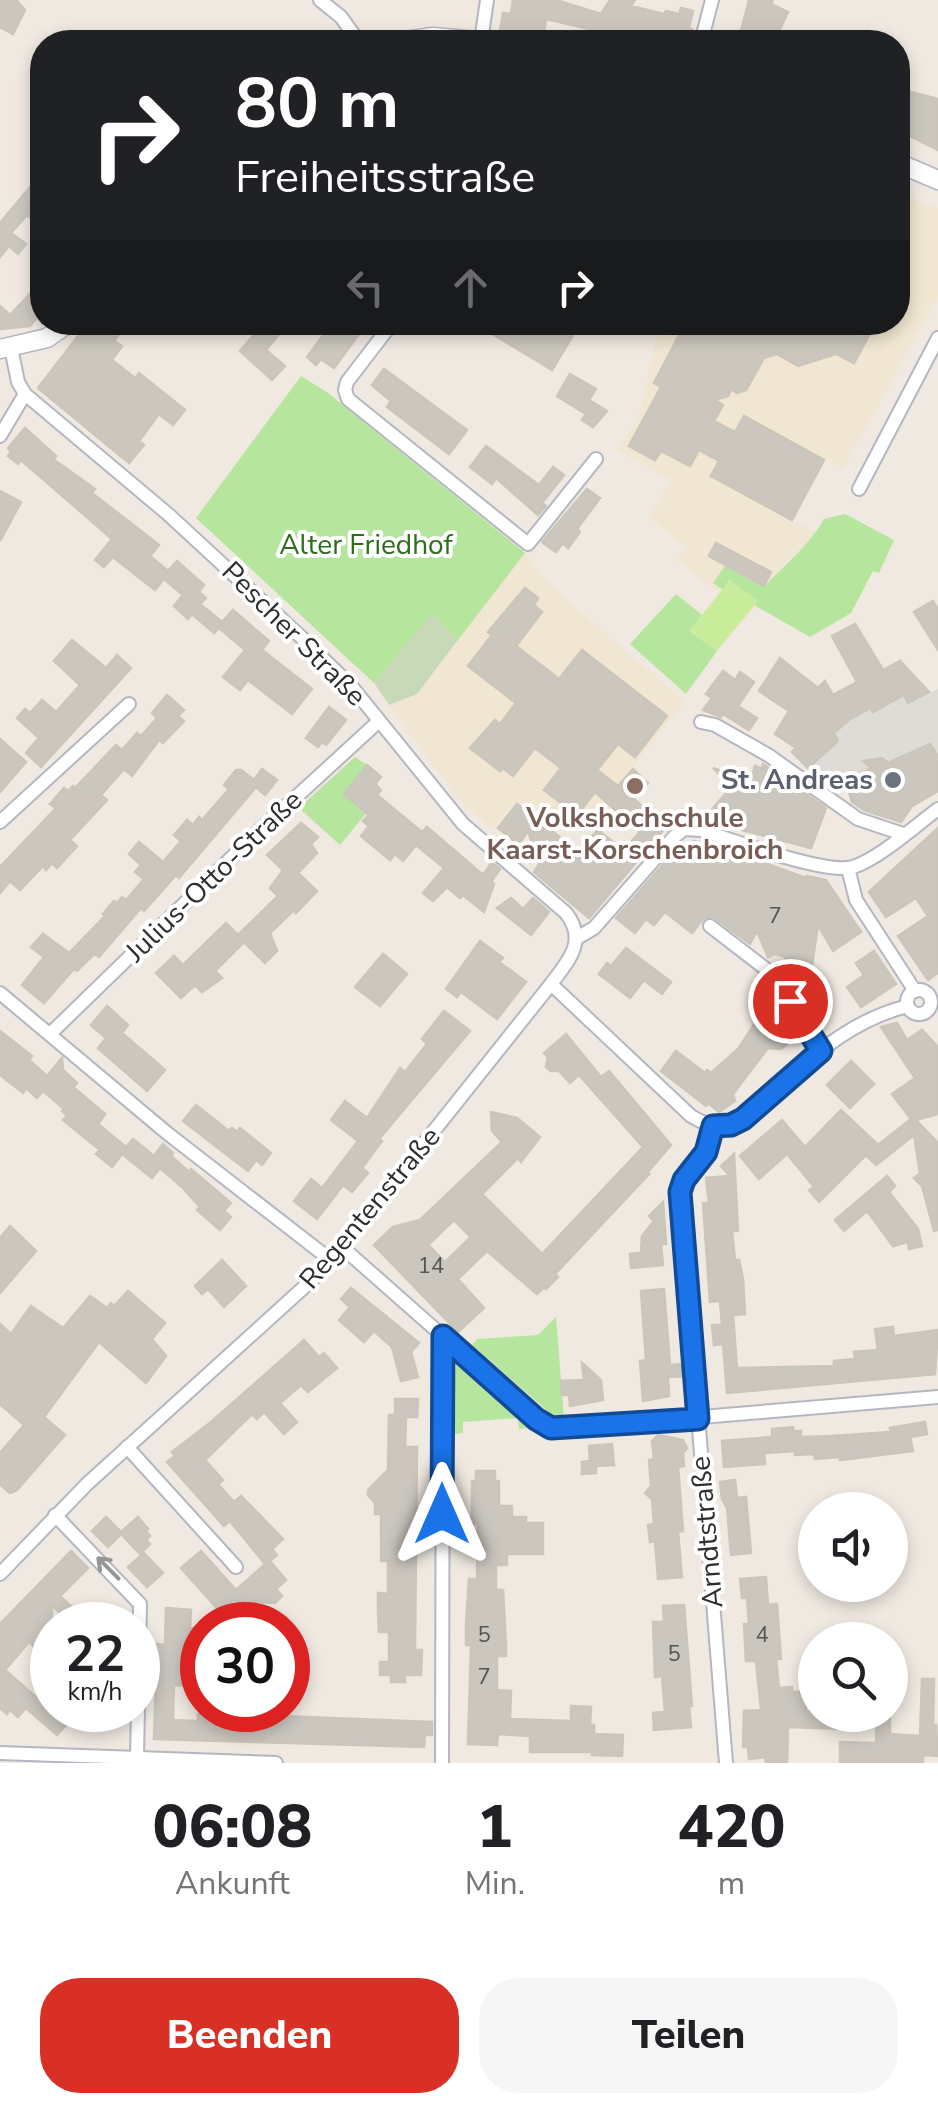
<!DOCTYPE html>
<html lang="de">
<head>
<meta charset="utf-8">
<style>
	body { margin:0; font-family:"Nunito Sans",sans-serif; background:#f6f6f6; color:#202124; height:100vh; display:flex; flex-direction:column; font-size:38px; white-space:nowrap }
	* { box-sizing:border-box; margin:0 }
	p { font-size:32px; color:#757577 }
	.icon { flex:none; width:55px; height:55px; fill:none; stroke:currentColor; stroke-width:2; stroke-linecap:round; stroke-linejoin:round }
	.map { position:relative; height:1763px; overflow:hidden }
	.sheet { display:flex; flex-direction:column; background:#fff; flex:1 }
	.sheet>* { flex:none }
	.banner { position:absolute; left:30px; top:30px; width:880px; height:305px; border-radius:40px; box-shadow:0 5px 15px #0003; background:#202124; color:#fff; overflow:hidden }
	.controls { position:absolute; left:798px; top:1492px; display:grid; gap:20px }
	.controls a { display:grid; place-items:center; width:110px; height:110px; border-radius:50%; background:#fff; box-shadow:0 5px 15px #0003; font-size:50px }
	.speed { position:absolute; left:30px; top:1602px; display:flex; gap:20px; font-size:50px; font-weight:700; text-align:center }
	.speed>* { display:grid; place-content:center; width:130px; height:130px; border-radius:50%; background:#fff; box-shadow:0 5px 15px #0003; line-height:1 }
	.speed small { font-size:25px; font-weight:400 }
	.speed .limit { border:15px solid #d22; background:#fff; color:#111 }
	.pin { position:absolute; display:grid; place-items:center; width:85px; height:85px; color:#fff; margin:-42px; border:5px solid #fff; border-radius:50%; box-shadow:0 2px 10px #0007 }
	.me { position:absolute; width:110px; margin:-55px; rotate:0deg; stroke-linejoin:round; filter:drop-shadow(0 0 8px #0008) }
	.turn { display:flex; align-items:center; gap:35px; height:210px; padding:0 40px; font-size:45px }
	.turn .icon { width:130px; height:130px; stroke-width:2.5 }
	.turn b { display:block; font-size:70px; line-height:85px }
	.lanes { display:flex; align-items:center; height:95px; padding:0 40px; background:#0003; justify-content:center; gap:50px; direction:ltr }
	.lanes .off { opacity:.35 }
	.eta { display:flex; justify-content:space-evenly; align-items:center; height:170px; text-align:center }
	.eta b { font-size:60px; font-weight:800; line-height:70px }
	.primary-button { display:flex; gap:20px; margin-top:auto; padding:20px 40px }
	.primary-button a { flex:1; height:115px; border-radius:40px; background:#d93025; color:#fff; font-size:40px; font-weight:800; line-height:115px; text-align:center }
	.primary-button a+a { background:#f6f6f6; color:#202124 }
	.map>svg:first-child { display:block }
</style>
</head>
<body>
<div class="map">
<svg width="938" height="1763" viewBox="0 0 938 1763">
	<rect width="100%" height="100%" fill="#efe9e1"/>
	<g fill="#f0e6d1">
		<path d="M898,192L938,208V296L843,469L744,416L712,477L816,533L811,543L792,556L764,587L714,583L723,590L720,594L677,559L686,547L649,517L671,480L617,450L634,426L640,411L660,323L898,322Z"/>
		<path d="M525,553L540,574L580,611L685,702L636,762L615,809L593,833L580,823L551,816L543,818L520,802L512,803L493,830L459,799L389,705L417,694Z"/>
	</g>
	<g fill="#b6e59e">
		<path d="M301,376L328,393L525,553L458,640L432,614L374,683L196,518Z"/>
		<path d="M845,514L894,540L879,573L873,571L851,613L810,637L754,605L757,601L729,580L723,590L713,583L725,566L764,587C785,564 809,546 824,519Z"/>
		<path d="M676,594L702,615L690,631L717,651L686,694L630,644Z"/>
		<path d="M355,757L367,765L344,793L367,812L340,845L299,808Z"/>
		<path d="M556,1317L564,1418L551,1414L472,1345L477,1339L538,1335Z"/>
		<path d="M456,1363L528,1420V1428L519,1429L518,1418L463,1422V1433L451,1435Z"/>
	</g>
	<path fill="#c8d9b8" d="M432,613L458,640L417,694L389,705L374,683Z"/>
	<path fill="#c9ec9a" d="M730,580L758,601L717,651L690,630Z"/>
	<path fill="#dfdcd8" d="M900,689L909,703L938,689V755L929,744L886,765L887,761L876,759L867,772L832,789L806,766L838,741L835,733L847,721L871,708L874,712Z"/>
	<g fill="#cbc7bf" stroke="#cbc5ba" stroke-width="2.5" fill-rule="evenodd">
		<path d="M0,0H16L25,10L13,34L0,27Z"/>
		<path d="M513,0H556L601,14L610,0H635L631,6L664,14L666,11L679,14L681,8L693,11L689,28L692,29L689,42H633L594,30L546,19L544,33L533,31L532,36L500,31L503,13L511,14Z"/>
		<path d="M749,0H773L771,4L788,12L774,42H738Z"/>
		<path d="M911,92L938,99V150L898,130V98L907,101Z"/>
		<path d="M31,186L42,195V228L27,215L11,233L26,244L18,254L9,246L0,257V223Z"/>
		<path d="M42,281V323L37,318L30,326L0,329V306L10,315Z"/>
		<path d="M89,322H128L114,341L122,346L112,360L135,378L139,373L185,410L173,425L159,414L139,441L144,445L129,463L38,388Z"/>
		<path d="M265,322L280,333L266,350L285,366L272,380L240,351Z"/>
		<path d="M333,322H368L334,368L321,359L316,365L307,357Z"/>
		<path d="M473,322H581L552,370Z"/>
		<path d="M686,322H876L854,363L836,354L798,366L777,354L764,358L746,390L737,393L731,389L728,396L715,400L723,405L714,421L735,432L744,416L824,460L792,520L711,476L719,461L699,450L690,466L661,451L655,460L629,446L661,387L654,383Z"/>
		<path d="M384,369L467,430L449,454L387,407L391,401L372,385Z"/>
		<path d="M570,374L596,389L589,400L607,411L593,427L582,420L586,414L557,396Z"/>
		<path d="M25,428L56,456L53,459L95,489L92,493L159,545L150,556L168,571L177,561L204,585L199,592L206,598L200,604L222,622L233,610L269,641L262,650L312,689L292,714L248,680L240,690L223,677L245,650L219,628L214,633L192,614L188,619L174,606L183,595L164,579L155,590L113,557L104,567L95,560L112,539L21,460L18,464L8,456L11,452L8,448Z"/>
		<path d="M486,446L539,485L553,467L564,475L542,503L546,506L538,515L496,478L492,484L470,467Z"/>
		<path d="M587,489L600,498L577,529L580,532L568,548L563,543L556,552L542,542Z"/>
		<path d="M0,491L21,502L0,541Z"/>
		<path d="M716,543L771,572L764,586L709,556Z"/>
		<path d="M525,588L538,598L534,605L542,612L516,646L559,679L582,650L667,716L635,757L618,744L597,770L618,786L633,769L648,783L634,799L666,827L589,918L534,872L542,860L536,854L528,831L519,844L498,828L517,804L578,851L598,830L623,850L640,832L595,792L577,815L544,790L561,768L535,748L513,776L503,768L500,771L470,748L495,720L500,724L516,703L468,666L492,635L488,632Z"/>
		<path d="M933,601L938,609V650L914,612Z"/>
		<path d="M855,624L883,670L900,661L929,692L908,703L904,695L873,712L871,708L850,719L834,733L838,741L808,768L792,752L796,748L775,734L789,711L759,691L780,658L818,688L825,681L833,695L857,682L832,636Z"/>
		<path d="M72,640L106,668L117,655L131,668L41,767L26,753L39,738L17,718L25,709L30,713L42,700L56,712L80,685L54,661Z"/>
		<path d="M723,671L735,680L740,672L754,682L738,706L757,718L749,730L723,714L721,717L703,710L712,698L706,694Z"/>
		<path d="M167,695L184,710L178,716L184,721L163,743L159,740L132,776L124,769L101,795L107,800L70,840L77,846L57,868L52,863L46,870L43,866L20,890L10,881L0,893V867L56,808L50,804L64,788L68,791L73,786L75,788L116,745L122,750L137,733L141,736L157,718L152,713Z"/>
		<path d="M329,707L346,720L326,745L322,742L318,747L306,738Z"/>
		<path d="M0,739L26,762L0,792Z"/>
		<path d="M930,744L938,756V791L912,806L901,822L864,810L852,802L846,781L871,768L863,761L882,758L888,763Z"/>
		<path d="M763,764L826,808L811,848L703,820L732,786L713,768L750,782L755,766L762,769Z"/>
		<path d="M367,765L381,777L375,784L381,790L377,795L422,832L427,827L483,875L492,862L500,869L491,882L494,884L484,912L463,895L460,898L447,887L433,901L423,893L444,868L416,845L403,861L395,854L390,860L361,836L369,826L363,821L369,815L344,794Z"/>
		<path d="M262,769L277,780L265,795L256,787L179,878L176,875L144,911L141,908L99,957L94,954L77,971L74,969L44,1003L22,985L44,957L31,947L43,934L69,953L105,916L103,914L114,901L117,903L122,897L126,900L144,879L135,872L141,865L129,854L139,842L163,862L181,841L174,835L187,820L193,825L199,817L202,820L229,789L224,785L236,770H241L254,780Z"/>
		<path d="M301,823L318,837L311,844L317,853L298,873L317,891L296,913L294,910L270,933L277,951L265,963L244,942L215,971L222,978L202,992L195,985L181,998L156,973L174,956L183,965L226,923L238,935L278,896L270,888L283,870L267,855Z"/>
		<path d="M938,828V973L928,980L898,936L928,916L916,898L886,917L869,892Z"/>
		<path d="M694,841L712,844L806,878L807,876L826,880L861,932L833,951L818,925L812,965L796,976L784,956L775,954L768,957L757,931L750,944L712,916L703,919L692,933L665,912L654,925L646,919L635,933L616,918L674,852Z"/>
		<path d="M511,898L523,909L533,898L549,912L531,935L497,908Z"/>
		<path d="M480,941L503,958L499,962L526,982L497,1019L461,992L457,997L446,989Z"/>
		<path d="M626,948L671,982L662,994L644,980L630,998L599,974L607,963L611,966Z"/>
		<path d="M874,951L896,984L861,1007L847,987L864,975L856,963Z"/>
		<path d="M383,954L407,974L380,1006L355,987Z"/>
		<path d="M107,1006L128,1025L122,1033L165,1070L147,1091L98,1048L106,1038L91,1025Z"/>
		<path d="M444,1011L470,1031L379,1139L382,1141L362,1168L368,1173L352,1192L343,1185L317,1219L294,1201L311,1179L322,1188L358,1141L331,1120L345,1101L367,1118L400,1068L405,1072L427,1044L422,1039Z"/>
		<path d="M772,1016H780L790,1023L794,1035L791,1041L781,1049L768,1048L733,1094L735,1101L719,1112L708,1103L706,1106L661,1071L676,1051L705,1073L707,1070L711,1073L738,1049L755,1023L760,1025Z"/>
		<path d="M897,1023L907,1040L922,1030L938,1047V1114L916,1120L938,1143V1230L934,1231L922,1186L914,1178L920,1174L914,1135L876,1165L866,1155L819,1202L809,1190L814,1187L787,1154L759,1179L740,1156L782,1120L805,1147L841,1110L878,1145L911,1119L892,1094L915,1078L881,1027Z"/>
		<path d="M0,1031L32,1056L29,1060L47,1076L62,1058L63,1070L77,1083L73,1087L105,1114L98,1124L126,1147L133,1139L154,1156L163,1144L173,1153L171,1156L189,1172L191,1169L231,1203L224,1211L231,1217L220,1230L197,1210L200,1207L182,1187L160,1168L152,1178L122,1154L112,1167L96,1154L100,1150L63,1120L67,1115L62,1111L64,1109L43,1091L37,1098L26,1088L23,1093L0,1075Z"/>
		<path d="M566,1034L601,1077L609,1071L671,1145L647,1173L649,1174L555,1274L558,1277L546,1289L544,1287L537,1294L487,1251L458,1279L484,1308L458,1332L374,1245L393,1227L420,1220L502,1142L492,1131L491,1112L517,1118L540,1137L521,1162L518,1158L482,1194L542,1254L643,1147L579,1075L570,1083L559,1071H551L546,1067L548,1057L544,1053ZM454,1220L471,1237L445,1262L428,1245Z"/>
		<path d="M851,1061L874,1084L850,1108L827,1085Z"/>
		<path d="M196,1105L229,1131L232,1128L237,1132L240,1128L271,1153L262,1165L256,1160L248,1171L183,1121Z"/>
		<path d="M734,1154L738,1231H732L735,1260H739L743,1279L745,1314L733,1315L737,1368L834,1366V1361L855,1359L854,1352L878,1350L875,1329L893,1327L894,1336L938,1330L935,1374L727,1393L723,1344L714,1345L712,1325H722L720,1301L710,1302L703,1203H709L706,1178L730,1176L721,1166Z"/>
		<path d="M887,1176L895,1186L889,1192L918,1229L922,1246L909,1249L908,1242L893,1246L867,1211L844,1231L835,1220Z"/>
		<path d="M663,1202L666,1244H661L663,1265L631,1268L630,1254L641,1253L642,1236L654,1221L649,1216Z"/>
		<path d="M10,1226L36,1251L0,1293V1238Z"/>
		<path d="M222,1260L246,1286L224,1307L208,1289L202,1294L195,1286Z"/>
		<path d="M351,1288L419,1343L411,1352L418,1377L401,1381L392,1347L374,1331L364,1342L339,1320L350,1307L341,1299Z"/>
		<path d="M664,1289L670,1365L684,1364L685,1376L668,1377L669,1396L643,1401L640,1361L646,1360L641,1291Z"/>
		<path d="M128,1291L165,1323L152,1339L166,1356L146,1383L99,1342L44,1417L65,1435L17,1490L10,1493L0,1484V1453L24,1425L0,1404V1324L11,1334L31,1306L63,1328L90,1296L107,1308L111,1303L114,1306Z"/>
		<path d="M304,1340L319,1357L324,1353L337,1368L308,1392L301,1385L280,1403L297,1422L284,1434L264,1412L257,1419L252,1414L205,1460L223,1480L218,1484L234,1502L241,1496L283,1539L272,1549L277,1555L270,1561L286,1580L276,1589L282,1596L275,1603L229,1601L251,1625H232L181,1568L201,1551L236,1590L265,1564L230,1521L224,1526L167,1462L175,1456L172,1452L211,1422Z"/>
		<path d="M582,1363L601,1380L603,1400L570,1406L569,1395H562L561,1381L584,1380Z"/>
		<path d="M395,1399H418L417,1417H406L405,1447H417L415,1650H422L421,1675H405V1682H391V1675H380V1662H389V1632H379L378,1611V1593L388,1594V1561H381V1514H375V1503L368,1495V1490L388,1470L389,1415H395Z"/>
		<path d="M925,1422L927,1434L910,1437L913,1451L840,1460V1457L815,1459L814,1454L795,1455V1451L764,1453L765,1464L724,1467L722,1441L772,1437V1429L793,1427V1431H801V1437L832,1436L891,1432L890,1428Z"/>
		<path d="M658,1435L683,1440L687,1448L683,1453L684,1466L678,1467L683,1531L678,1532L682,1577L658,1579L655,1541L650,1542L648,1525L654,1524L652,1499L645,1493L651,1486L649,1460L654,1459L652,1441Z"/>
		<path d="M612,1444L614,1465L596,1466V1473L582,1474V1462L590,1461L589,1446Z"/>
		<path d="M476,1471H495V1481H499V1506H512V1517H526V1523H543V1554H507V1565H496V1590H503L506,1645V1656H497V1690L511,1691L510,1719L571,1721V1706L591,1707L590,1725H594V1734L623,1735L622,1756L592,1755V1752H530V1736L498,1734L497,1745L468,1744L471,1645H466V1624L469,1579H477L478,1524H472V1481H476Z"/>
		<path d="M735,1480L737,1498L746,1497L751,1553L731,1555L727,1508L722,1499L720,1482Z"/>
		<path d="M106,1517L121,1532L138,1517L148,1529L146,1531L150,1536L146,1540L150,1544L140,1554L121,1534L108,1547L92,1531Z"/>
		<path d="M71,1551L88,1568L60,1596L77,1612L68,1621L52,1605V1664L29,1642L5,1670L44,1704L52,1694V1710H80L57,1735L26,1708L18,1717L10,1710L7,1714L0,1708V1624Z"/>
		<path d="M144,1553L163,1573L147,1587L128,1567Z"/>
		<path d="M766,1577L768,1605L777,1604L781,1659H776L779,1688L792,1687V1692H805L806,1711L815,1712V1715H851L850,1729L788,1727L787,1763H766L765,1757L749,1759L748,1747H743L744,1711L761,1710L756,1661H746L744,1624H749L747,1598H742L740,1579Z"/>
		<path d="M684,1605L692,1706H689L691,1727L654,1730L653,1713L665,1712L662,1676L655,1677L653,1622H664L663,1606Z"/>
		<path d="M166,1608L191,1610L190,1628L202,1629L191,1648L187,1686L174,1685L173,1720L198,1721V1714L213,1715V1710H254V1715L432,1722V1735H425L424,1747L154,1739L157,1644L165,1645Z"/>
		<path d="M922,1679H934L933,1725H936L938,1756L923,1755V1763H840V1742L876,1743L877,1715H890V1734L920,1736Z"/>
	</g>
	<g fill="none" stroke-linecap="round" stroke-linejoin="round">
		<defs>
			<g id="minor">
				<path d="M320,0L341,17L359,42"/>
				<path d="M481,41L487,0"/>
				<path d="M701,42L712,0"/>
				<path d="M393,322L347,382L345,390L348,399L528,544L596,459"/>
				<path d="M0,436L25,394"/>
				<path d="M859,489L938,338"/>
				<path d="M701,722L715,725L768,755L858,819L903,834"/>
				<path d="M0,822L129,704"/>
				<path d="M848,868L856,900L915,991"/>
				<path d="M710,926L775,976L821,1051"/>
				<path d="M577,938L594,928L674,837L684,829L701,830C732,840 827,875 853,867C880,858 915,826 938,809"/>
				<path d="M551,984L691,1116C704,1124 719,1130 735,1124C753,1116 769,1096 783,1083C820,1049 858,1018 908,1006"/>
				<circle cx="919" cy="1002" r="12"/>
				<path d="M0,993L167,1133L332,1261"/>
				<path d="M50,1034L259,831L379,721"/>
				<path d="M713,1126L706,1153L684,1180L680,1193L726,1763"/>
				<path d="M343,1248L521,1405L544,1424L559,1429L938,1397"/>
				<path d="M127,1447L236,1567"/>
				<path d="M55,1515L140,1604L137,1758"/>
				<path d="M0,1574L87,1484L323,1270L551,984C568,961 588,941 566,913L463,824L352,687L301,637L169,515L25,394L18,382L11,348"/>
				<path d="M0,1753L276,1763"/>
				<path d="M442,1763L443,1335"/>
			</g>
			<g id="secondary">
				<path d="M398,42L433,37L488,42"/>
				<path d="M898,163L938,180"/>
				<path d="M0,349L47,338L70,322"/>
			</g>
		</defs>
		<use href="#minor" stroke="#b4b7c1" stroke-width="16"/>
		<use href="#secondary" stroke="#b4b7c1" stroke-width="21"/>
		<use href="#minor" stroke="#fff" stroke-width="12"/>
		<use href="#secondary" stroke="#fff" stroke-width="18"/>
	</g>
	<defs><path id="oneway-shaft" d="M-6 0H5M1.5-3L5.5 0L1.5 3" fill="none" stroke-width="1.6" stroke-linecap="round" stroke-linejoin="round" transform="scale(2.5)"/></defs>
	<use stroke="#969696" href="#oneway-shaft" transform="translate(108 1568) rotate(-135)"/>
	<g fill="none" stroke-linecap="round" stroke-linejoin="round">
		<defs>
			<path id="route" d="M442,1514L443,1336L536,1419L551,1428L698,1419L680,1192L684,1180L706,1152L713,1126L731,1125L743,1119L821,1051L790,1001"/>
		</defs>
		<use href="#route" stroke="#114b97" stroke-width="25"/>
		<use href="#route" stroke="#1a73e8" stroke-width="18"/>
	</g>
	<circle fill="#6b7280" stroke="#fff" stroke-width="4" cx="893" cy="780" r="10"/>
	<circle fill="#8d6e63" stroke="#fff" stroke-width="4" cx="635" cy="786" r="10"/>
	<g text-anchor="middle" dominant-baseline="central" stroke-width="8" stroke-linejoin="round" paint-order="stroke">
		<g font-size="22" fill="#555452">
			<text x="775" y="916">7</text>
			<text x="431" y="1266">14</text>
			<text x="484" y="1635">5</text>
			<text x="762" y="1635">4</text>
			<text x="674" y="1654">5</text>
			<text x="484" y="1677">7</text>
		</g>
		<g font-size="28" fill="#2c6e1b" stroke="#fff">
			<text x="366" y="545">Alter Friedhof</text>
		</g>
		<g font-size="28" fill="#2e2e2e" stroke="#fff">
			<text transform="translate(294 634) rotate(45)">Pescher Straße</text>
			<text transform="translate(214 876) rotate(-44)">Julius-Otto-Straße</text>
			<text transform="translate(370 1208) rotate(-50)">Regentenstraße</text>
			<text transform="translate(707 1532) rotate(-95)">Arndtstraße</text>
		</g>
		<g font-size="28" font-weight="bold" fill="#5b616d" stroke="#fff" text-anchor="end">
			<text x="873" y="780">St. Andreas</text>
		</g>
		<g font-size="28" font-weight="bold" fill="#785e54" stroke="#fff">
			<text x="635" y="818">Volkshochschule<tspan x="635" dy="32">Kaarst-Korschenbroich</tspan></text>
		</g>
	</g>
</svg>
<div class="controls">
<a><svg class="icon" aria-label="sound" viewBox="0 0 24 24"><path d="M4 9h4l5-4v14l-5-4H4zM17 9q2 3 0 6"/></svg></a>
<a><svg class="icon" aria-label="search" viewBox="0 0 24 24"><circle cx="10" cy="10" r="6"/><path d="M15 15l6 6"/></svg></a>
</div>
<div class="speed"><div>22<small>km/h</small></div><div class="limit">30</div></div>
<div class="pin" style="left:790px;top:1001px;background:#d93025"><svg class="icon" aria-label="arrive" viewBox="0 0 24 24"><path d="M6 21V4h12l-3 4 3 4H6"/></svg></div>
<svg class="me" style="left:442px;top:1514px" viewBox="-20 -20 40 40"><path d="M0-17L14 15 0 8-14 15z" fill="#1a73e8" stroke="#fff" stroke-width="4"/></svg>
<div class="banner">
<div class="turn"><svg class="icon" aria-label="right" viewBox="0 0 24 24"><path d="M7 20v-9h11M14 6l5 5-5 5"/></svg><div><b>80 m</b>Freiheitsstraße</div></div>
<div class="lanes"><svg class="icon off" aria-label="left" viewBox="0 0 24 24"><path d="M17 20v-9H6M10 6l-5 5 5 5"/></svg><svg class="icon off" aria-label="ahead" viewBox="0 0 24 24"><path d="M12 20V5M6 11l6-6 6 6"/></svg><svg class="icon" aria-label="right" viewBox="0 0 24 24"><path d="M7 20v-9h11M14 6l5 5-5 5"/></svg></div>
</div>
</div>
<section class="sheet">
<div class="eta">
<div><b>06:08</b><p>Ankunft</p></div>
<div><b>1</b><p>Min.</p></div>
<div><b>420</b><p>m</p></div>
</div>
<div class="primary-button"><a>Beenden</a><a>Teilen</a></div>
</section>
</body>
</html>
